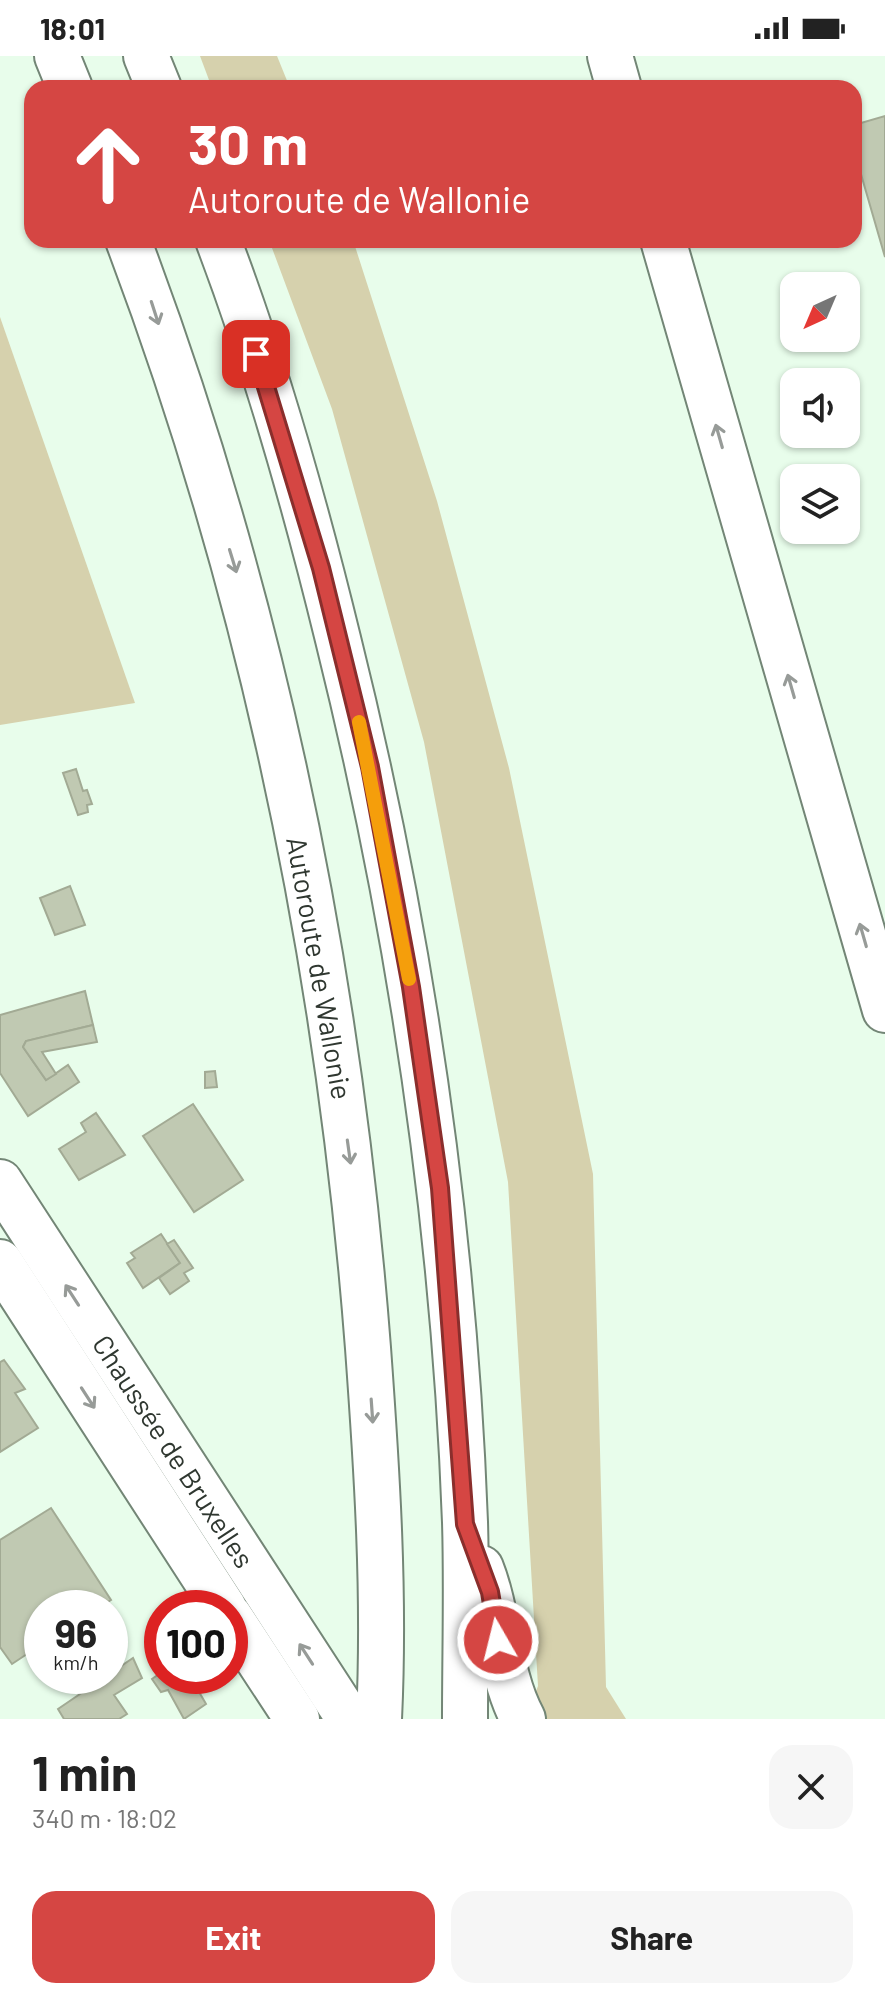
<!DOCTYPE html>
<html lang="en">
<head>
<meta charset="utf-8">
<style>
	body { margin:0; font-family:Barlow,sans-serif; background:#f6f6f6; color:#222; height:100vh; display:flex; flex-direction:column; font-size:30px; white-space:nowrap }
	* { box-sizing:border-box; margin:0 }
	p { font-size:26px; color:#767676 }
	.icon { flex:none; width:44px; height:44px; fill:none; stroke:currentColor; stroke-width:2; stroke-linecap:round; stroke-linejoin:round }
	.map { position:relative; height:1663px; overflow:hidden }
	.details { display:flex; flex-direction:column; background:#fff; flex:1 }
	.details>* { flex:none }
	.top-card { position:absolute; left:24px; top:24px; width:838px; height:168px; border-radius:24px; box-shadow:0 2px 6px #0004; background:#d54643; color:#fff; overflow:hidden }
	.needle { width:52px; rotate:224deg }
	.controls { position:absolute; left:780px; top:216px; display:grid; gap:16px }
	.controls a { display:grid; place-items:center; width:80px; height:80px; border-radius:16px; background:#fff; box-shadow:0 2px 6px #0004; font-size:40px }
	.speed { position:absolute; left:24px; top:1534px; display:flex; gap:16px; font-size:40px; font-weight:700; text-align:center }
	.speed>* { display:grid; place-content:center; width:104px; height:104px; border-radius:50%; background:#fff; box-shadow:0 2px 6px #0004; line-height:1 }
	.speed small { font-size:20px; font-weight:400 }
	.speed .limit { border:12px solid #d22; background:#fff; color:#111 }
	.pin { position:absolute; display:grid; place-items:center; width:68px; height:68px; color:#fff; margin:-34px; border-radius:16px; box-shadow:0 4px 12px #0006 }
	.me { position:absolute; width:88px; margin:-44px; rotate:352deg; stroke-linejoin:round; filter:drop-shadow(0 0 6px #0008) }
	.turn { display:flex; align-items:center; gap:28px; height:168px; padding:0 32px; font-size:36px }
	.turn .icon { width:104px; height:104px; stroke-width:2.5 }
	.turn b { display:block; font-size:56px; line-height:68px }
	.round { display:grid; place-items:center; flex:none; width:84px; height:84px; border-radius:24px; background:#f6f6f6 }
	.head { display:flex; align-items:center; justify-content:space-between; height:136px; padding:0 32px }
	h1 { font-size:48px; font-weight:700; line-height:60px }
	.button { display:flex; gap:16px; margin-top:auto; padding:16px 32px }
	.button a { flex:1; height:92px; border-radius:24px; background:#d54643; color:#fff; font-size:32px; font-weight:700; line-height:92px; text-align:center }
	.button a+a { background:#f6f6f6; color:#222 }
	.status { display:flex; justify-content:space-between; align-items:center; height:56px; padding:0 40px; background:#fff; direction:ltr }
	.status svg { height:22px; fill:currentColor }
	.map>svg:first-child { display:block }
</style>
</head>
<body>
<div class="status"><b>18:01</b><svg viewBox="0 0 49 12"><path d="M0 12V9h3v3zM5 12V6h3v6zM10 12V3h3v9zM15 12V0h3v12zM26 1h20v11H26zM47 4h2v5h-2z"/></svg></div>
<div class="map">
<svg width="885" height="1663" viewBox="0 0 885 1663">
	<rect width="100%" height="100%" fill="#e8fdeb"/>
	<g fill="#d6d1ad">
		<path d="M200,0H277L290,32H212Z"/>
		<path d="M269,184H353L437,445L509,712L593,1118L606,1631L626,1663H525L538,1630L508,1126L424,686L332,353Z"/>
		<path d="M0,261L135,647L0,669Z"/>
	</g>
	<g fill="#c0c9b2" stroke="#a2aa94" stroke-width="2">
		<path d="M885,60V201L854,94V69Z"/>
		<path d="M76,713L83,735L87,734L92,748L87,749L88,756L78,759L63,717Z"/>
		<path d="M70,830L85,869L55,879L40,842Z"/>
		<path d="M85,935L93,969L26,985L23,991L46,1024L68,1009L79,1026L28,1060L0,1017V959Z"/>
		<path d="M93,969L97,986L42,996L56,1018L46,1024L23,991L26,985Z"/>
		<path d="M215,1015L217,1031L205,1032V1016Z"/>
		<path d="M193,1048L243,1124L194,1156L143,1080Z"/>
		<path d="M96,1057L125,1099L79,1124L59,1093L86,1076L81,1067Z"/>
		<path d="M161,1178L180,1207L143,1232L127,1207L135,1202L131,1197Z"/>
		<path d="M174,1184L193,1212L184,1217L189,1225L170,1238L159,1222L180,1207L167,1188Z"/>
		<path d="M4,1304L25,1333L15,1337L38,1372L0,1396V1306Z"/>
		<path d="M51,1452L111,1544L98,1552H42V1588L12,1608L0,1591V1484Z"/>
		<path d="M133,1602L142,1622L114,1639L127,1658L119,1663H64L58,1653Z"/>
		<path d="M162,1616V1620H194L191,1622L206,1648L184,1663L168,1634L161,1636L152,1623Z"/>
	</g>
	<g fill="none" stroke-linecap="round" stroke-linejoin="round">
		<defs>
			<g id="primary">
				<path d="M610,0L619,32"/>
				<path d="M663,184L885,954"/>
				<path d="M0,1126L349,1663"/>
				<path d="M0,1206L224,1552"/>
				<path d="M230,1561L297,1663"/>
			</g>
			<g id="highway">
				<path d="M57,0L70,32"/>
				<path d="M146,0L159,32"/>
				<path d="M128,184C262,539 339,914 368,1292C377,1415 385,1539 379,1663"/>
				<path d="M218,184C267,313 305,448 338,583C410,872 454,1168 465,1466C467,1531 465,1597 465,1663"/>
				<path d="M481,1512C500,1560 498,1617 523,1663"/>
			</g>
		</defs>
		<use href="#primary" stroke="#738676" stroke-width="48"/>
		<use href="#highway" stroke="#738676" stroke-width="48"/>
		<use href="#primary" stroke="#fff" stroke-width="44"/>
		<use href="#highway" stroke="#fff" stroke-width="44"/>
	</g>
	<defs><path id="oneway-shaft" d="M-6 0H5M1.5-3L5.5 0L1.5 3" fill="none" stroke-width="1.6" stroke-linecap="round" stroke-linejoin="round" transform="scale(2)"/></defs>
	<g stroke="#979b98">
		<use href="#oneway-shaft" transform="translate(155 257) rotate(72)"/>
		<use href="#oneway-shaft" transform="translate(719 380) rotate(-106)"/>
		<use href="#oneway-shaft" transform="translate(233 505) rotate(73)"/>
		<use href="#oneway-shaft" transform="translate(791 630) rotate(-106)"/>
		<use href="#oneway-shaft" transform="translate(863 879) rotate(-106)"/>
		<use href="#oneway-shaft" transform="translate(349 1096) rotate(82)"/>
		<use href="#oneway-shaft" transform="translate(72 1239) rotate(-123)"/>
		<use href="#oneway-shaft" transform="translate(88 1342) rotate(57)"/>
		<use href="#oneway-shaft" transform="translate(372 1355) rotate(86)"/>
		<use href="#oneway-shaft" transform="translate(306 1598) rotate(-123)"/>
	</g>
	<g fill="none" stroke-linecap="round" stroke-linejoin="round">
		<defs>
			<path id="route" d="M256,298L321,512L370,711L411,931L440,1132L465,1468L490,1536L498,1584"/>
		</defs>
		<use href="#route" stroke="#8a2e2c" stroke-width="20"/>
		<use href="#route" stroke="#d54643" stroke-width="14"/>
		<path stroke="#f59e0b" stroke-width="14" d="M359,666L409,923"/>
	</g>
	<g text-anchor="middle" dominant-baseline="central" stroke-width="8" stroke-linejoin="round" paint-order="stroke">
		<g font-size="28" fill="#2f3730" stroke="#fff">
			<text transform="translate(320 912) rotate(80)">Autoroute de Wallonie</text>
			<text transform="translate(174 1395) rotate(57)">Chaussée de Bruxelles</text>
		</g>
	</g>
</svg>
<div class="controls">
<a><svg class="needle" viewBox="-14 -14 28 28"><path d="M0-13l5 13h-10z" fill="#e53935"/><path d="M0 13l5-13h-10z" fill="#767676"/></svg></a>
<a><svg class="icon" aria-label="sound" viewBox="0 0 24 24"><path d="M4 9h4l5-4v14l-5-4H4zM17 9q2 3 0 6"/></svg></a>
<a><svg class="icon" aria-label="layers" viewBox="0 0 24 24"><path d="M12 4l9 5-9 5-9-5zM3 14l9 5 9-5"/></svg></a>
</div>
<div class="speed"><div>96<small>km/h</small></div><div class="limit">100</div></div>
<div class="pin" style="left:256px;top:298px;background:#d93025"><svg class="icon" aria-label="arrive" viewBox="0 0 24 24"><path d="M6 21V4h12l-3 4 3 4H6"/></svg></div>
<svg class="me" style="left:498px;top:1584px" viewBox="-20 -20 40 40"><circle r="17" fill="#d54643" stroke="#fff" stroke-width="3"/><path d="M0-11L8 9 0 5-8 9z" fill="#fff"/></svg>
<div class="top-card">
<div class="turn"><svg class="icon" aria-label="ahead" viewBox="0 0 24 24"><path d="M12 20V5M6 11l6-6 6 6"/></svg><div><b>30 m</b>Autoroute de Wallonie</div></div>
</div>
</div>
<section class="details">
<div class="head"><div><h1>1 min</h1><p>340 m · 18:02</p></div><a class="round"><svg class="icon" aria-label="close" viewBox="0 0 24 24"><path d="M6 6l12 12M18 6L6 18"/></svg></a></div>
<div class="button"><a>Exit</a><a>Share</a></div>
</section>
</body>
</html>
